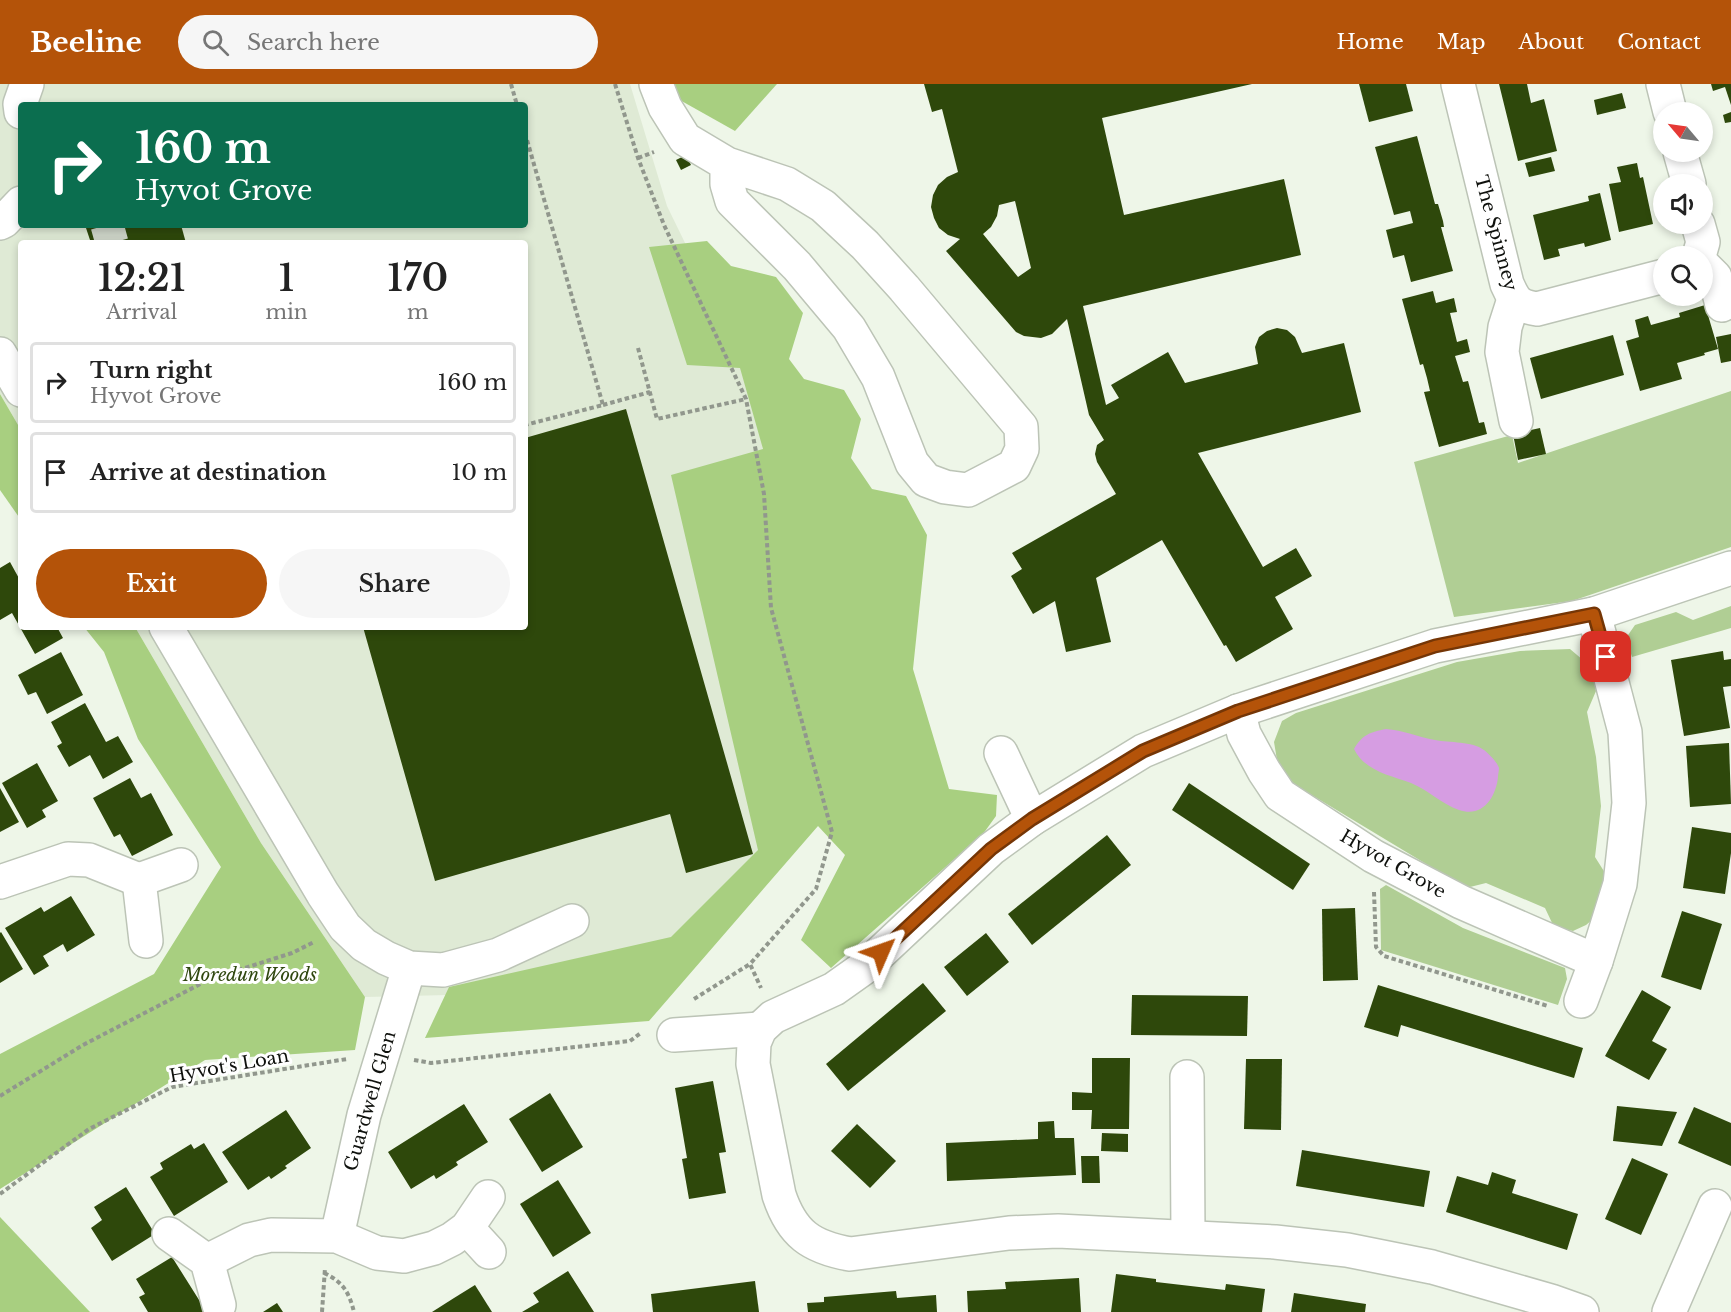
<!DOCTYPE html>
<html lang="en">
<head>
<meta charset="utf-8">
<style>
	body { margin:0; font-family:"Libre Baskerville",serif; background:#f6f6f6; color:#222; height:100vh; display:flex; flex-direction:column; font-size:22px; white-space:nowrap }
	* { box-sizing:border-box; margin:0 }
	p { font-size:20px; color:#767676 }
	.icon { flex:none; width:33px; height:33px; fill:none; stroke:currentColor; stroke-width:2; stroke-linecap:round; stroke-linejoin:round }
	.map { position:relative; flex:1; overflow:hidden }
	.sheet { position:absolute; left:18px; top:156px; width:510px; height:390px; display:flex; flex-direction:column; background:#fff; border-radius:6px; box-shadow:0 3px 9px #0003 }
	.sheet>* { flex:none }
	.banner { position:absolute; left:18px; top:18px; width:510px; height:126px; border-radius:6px; box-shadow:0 3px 9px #0003; background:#0b6e4f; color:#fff; overflow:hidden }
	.needle { width:39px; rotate:299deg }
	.buttons { position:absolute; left:1653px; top:18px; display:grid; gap:12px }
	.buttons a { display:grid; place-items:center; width:60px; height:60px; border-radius:50%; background:#fff; box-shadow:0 3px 9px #0003; font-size:30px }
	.pin { position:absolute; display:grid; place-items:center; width:51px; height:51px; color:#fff; margin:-26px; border-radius:12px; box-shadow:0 3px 9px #0006 }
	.me { position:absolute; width:66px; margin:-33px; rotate:47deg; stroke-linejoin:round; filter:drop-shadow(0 0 4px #0008) }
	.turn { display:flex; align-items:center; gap:21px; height:126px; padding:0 18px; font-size:27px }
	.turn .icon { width:78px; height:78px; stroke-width:2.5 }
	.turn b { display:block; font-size:42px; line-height:51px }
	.eta { display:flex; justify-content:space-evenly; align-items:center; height:102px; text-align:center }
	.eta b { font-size:36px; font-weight:600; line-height:42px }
	.cta { display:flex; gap:12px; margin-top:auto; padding:12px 18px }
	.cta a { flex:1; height:69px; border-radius:36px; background:#b45309; color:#fff; font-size:24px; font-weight:600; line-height:69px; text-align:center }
	.cta a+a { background:#f6f6f6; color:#222 }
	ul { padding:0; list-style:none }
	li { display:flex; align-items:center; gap:18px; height:81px; margin:0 12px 9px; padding:0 6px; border:3px solid #e0e0e0; border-radius:6px }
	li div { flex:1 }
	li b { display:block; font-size:22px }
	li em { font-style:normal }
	header { display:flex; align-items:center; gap:36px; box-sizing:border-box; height:84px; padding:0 30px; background:#b45309; color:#fff }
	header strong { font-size:28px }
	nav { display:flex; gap:33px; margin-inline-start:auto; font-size:21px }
	.search { width:420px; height:54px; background:#f6f6f6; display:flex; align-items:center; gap:15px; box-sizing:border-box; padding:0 21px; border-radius:33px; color:#767676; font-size:22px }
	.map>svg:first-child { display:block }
</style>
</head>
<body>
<header>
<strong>Beeline</strong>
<div class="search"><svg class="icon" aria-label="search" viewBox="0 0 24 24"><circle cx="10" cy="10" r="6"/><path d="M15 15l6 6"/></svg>Search here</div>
<nav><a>Home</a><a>Map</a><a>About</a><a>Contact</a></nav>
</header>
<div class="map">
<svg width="1731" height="1228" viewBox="0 0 1731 1228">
	<rect width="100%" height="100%" fill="#eef6e8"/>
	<path fill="#dfead5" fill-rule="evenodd" d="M0,0H630L667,122L753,298L818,742L612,907L365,913L261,759L135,543H525V159H21V346L0,310ZM21,21H525V141H21Z"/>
	<g fill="#b0ce94">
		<path d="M1731,307V463L1572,517L1454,533L1414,378L1512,351L1518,379Z"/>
		<path d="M1731,522V544L1632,573L1626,554L1635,541L1676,528L1693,536Z"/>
		<path d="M1570,565L1590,582L1596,607L1587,628L1596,673L1601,722L1595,773L1607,792L1598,831L1586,841L1573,847L1554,843L1545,824L1486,799L1466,804L1315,713L1291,702L1278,682L1274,658L1282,637L1296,629L1457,578L1520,567Z"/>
		<path d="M1386,801L1463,844L1565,884L1567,895L1558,921L1381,866L1380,805Z"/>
	</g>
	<g fill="#a8cf80">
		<path d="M674,0H777L735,47L678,15Z"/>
		<path d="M707,157L731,182L776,193L803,229L789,275L804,295L844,306L861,335L851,374L872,405L906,412L927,451L913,585L949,705L997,711L996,732L983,750L831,884L801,856L845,771L818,742L649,937L425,954L449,903L671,853L758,766L671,391L763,365L740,284L687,281L649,163Z"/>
		<path d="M0,310L21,346V436L0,406Z"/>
		<path d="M84,543H135L261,759L365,913L355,966L205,976L0,1105V970L154,890L221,783L138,655L104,568Z"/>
		<path d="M0,1133L90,1228H0Z"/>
	</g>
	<path fill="#d69de2" d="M1386,645C1403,646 1418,653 1435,656C1450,659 1472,657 1484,666C1489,670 1497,678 1499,684C1499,687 1498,690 1498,693C1496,713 1483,734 1459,726C1442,720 1428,706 1411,699C1389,691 1365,687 1354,665C1362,651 1370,648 1386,645Z"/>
	<g fill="#2e480b" fill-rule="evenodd">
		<path d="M924,0H1252L1102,34L1124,131L1284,95L1301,171L1083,222L1106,321L1119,314L1111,301L1168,268L1185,299L1258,280L1255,263L1259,253L1267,247L1277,244L1287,246L1295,253L1302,269L1344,259L1361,328L1198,369L1263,483L1296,464L1312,492L1275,513L1293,545L1236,578L1226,561L1224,562L1162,456L1096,494L1111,558L1066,568L1055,517L1033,530L1011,492L1022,485L1012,469L1116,410L1097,378L1095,370L1097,361L1104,356L1089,331L1067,235L1052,250L1041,254L1024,252L1016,248L946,167L960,155L948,151L939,144L934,134L931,123L933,111L938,101L947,93L958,88L942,25L932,28ZM1015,117L1031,184L1018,193L983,150L991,143L997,132L999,121Z"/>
		<path d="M1359,0H1406L1413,27L1369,38Z"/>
		<path d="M1499,0H1527L1531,19L1544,15L1557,67L1518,77Z"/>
		<path d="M1711,0H1731V21L1725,3L1713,7Z"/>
		<path d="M1622,9L1626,24L1597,31L1594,16Z"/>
		<path d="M1731,28V38L1725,39L1723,31Z"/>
		<path d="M1417,52L1435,120H1438L1443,137L1444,143H1441L1453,187L1411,198L1404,171L1393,174L1386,146L1413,139L1410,127L1394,131L1375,63Z"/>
		<path d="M686,71L691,81L681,86L676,76Z"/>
		<path d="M1551,73L1555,87L1529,93L1525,79Z"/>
		<path d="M1637,79L1640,94L1643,93L1653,140L1619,148L1609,100L1621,98L1617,83Z"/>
		<path d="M1600,109L1611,156L1585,163L1584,159L1558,165L1560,172L1544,176L1533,131L1589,117L1588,112Z"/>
		<path d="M85,141H181L186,159H91Z"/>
		<path d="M1433,207L1436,219L1454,214L1457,228L1450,229L1457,258L1467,255L1470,268L1455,272L1463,298L1468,297L1479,339L1484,338L1487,350L1439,363L1424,308L1430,307L1427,294L1423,280L1420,281L1402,215Z"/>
		<path d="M1705,221L1718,265L1704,269L1705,271L1677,279L1682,295L1640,307L1626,257L1639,253L1635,236L1648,232L1651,241L1680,233L1679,229Z"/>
		<path d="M1731,250V277L1721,279L1716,253Z"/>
		<path d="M1613,251L1624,291L1541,315L1530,274Z"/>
		<path d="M626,325L753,770L686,789L670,730L435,797L363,543H525V354Z"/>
		<path d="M1540,344L1546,370L1518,376L1513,350Z"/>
		<path d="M10,478L21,498V543H57L63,554L35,570L12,529L0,536V484Z"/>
		<path d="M1723,567L1724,576L1731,575V602L1723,603L1730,644L1684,652L1671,576Z"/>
		<path d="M61,568L83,611L47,630L36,608L28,611L18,591Z"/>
		<path d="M85,619L106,658L118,652L133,678L103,695L90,671L69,683L57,662L62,659L51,638Z"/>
		<path d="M1729,659L1731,720L1690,723L1686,662Z"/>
		<path d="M37,679L58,717L42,726L46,733L27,744L2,699Z"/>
		<path d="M130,694L141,714L151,709L173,751L132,772L120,750L114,753L93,714Z"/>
		<path d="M1189,699L1310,780L1293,806L1172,726Z"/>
		<path d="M0,704L19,738L0,748Z"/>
		<path d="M1692,743L1731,749V769L1725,810L1683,804Z"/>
		<path d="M1107,751L1131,781L1032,861L1008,830Z"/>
		<path d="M71,812L95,851L67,868L63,860L43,872L49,882L34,891L5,844L41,823L44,828Z"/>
		<path d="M1355,824L1358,896L1323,897L1322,825Z"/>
		<path d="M1682,827L1722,840L1701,906L1661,893Z"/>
		<path d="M1,848L23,885L0,899V849Z"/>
		<path d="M986,849L1009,878L967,912L944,883Z"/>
		<path d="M923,899L946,927L848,1007L826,980Z"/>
		<path d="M1378,901L1583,964L1574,994L1401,941L1398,953L1364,943Z"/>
		<path d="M1642,906L1671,923L1652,957L1667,965L1649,996L1605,972Z"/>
		<path d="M1132,911L1248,912L1247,952L1131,951Z"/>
		<path d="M1092,974H1130L1129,1045H1091L1092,1026H1072V1008L1092,1009Z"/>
		<path d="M1246,975H1282L1281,1046L1244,1045Z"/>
		<path d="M713,997L726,1068L719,1069L726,1109L689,1115L682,1075L687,1074L675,1004Z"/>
		<path d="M550,1009L583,1063L542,1088L509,1035Z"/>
		<path d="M464,1020L488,1058L456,1078L458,1081L452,1085L436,1095L434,1091L411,1105L388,1068Z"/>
		<path d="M1617,1022L1677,1028L1662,1062L1613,1057Z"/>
		<path d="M1694,1023L1731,1039V1082L1678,1059Z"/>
		<path d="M286,1026L311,1064L285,1082L287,1084L271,1095L269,1092L248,1106L222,1068Z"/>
		<path d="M1054,1037L1055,1054H1074L1076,1091L947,1097L946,1059L1038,1055V1038Z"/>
		<path d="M857,1040L896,1077L870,1104L831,1067Z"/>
		<path d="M1102,1049L1128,1050V1068L1101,1067Z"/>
		<path d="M204,1059L228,1098L174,1132L150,1093L163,1085L160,1079L191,1060L194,1065Z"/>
		<path d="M1302,1066L1430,1087L1424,1123L1296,1102Z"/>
		<path d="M1081,1072H1099L1100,1099H1082Z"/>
		<path d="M1632,1074L1668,1090L1641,1151L1605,1135Z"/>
		<path d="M1492,1088L1516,1096L1512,1109L1578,1130L1567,1166L1446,1128L1457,1092L1488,1101Z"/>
		<path d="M558,1096L591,1149L553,1173L520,1120Z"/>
		<path d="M126,1103L155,1150L112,1177L91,1144L102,1136L94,1123Z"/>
		<path d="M172,1173L206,1227L204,1228H148L139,1213L145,1210L136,1195Z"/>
		<path d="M568,1187L594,1228H522L539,1218L533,1209Z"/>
		<path d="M1116,1190L1156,1195V1198L1225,1206L1226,1200L1265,1205L1262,1228H1111Z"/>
		<path d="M1079,1194L1081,1228H968L967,1207L1006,1205L1005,1198Z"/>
		<path d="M755,1197L759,1228H653L651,1210Z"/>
		<path d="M475,1201L492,1228H432L454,1214Z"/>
		<path d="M896,1207L897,1214L936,1211L937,1228H808L807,1219L824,1218V1213Z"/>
		<path d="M1294,1209L1366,1220L1365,1228H1291Z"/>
		<path d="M277,1219L283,1228H263Z"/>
	</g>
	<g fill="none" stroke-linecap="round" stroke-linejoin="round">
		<path stroke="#cdd4c7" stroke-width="33" stroke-dasharray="33 16" stroke-linecap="butt" d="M107,141L112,159"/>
		<defs>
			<g id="minor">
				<path d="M656,0L665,23L685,55L727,80L787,100L823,122L865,161L904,204L1021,343L1022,365L1014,382L968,406L945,403L926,396L912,379L878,293L849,244L797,182L732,117L727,100V80"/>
				<path d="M1458,0L1507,200C1515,218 1518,222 1537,225L1664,192"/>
				<path d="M1663,0L1670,28"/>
				<path d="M21,28L20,20L27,0"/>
				<path d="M1680,68L1689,100"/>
				<path d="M0,139L4,137L21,119"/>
				<path d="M1698,140L1703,158L1699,172"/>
				<path d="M1702,180L1715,193L1722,221"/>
				<path d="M1514,215L1505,243L1502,268L1516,337"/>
				<path d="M0,270L21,306"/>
				<path d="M166,543L323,810L345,843L364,861L386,874L409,884L443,886L498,871L572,837"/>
				<path d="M1238,627L1244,650L1264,687L1280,711L1373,772L1461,818L1596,877L1620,800L1629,719L1625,648L1594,530"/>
				<path d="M1001,669L1032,735"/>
				<path d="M0,798L68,775L89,776L139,796"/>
				<path d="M146,857L139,796L181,781"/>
				<path d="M1581,917L1596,877"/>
				<path d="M674,951L760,945"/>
				<path d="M1187,993L1188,1153"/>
				<path d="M467,1144L489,1168"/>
				<path d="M169,1150L207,1177L219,1221"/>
				<path d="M337,1152L364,1031L409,884"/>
				<path d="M207,1177L249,1156L271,1151L337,1152L377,1169L404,1172L434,1164L452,1155L467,1144L488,1113"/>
				<path d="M1582,1228L1551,1217L1432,1183L1347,1166L1275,1158L1058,1147L1009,1149L850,1170C811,1163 792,1150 779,1111L753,980L754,959L760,945L773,933L834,905L865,883L991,765L1032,735L1143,667L1238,627L1435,562L1594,530L1731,484"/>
				<path d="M1669,1228L1715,1122"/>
			</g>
		</defs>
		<use href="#minor" stroke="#bcc4b6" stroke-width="36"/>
		<g stroke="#91978d" stroke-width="4" stroke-dasharray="4.5 3" stroke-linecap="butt">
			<path d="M511,0L517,21"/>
			<path d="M615,0L638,74L664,141L746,315L764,410L771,524L832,748L816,805L750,880L761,904"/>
			<path d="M525,49L603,321L525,341"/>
			<path d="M638,74L654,68"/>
			<path d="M638,264L657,335L746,315"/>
			<path d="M603,321L650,308"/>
			<path d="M1374,808L1376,863L1384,872L1548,922"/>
			<path d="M694,915L750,880"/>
			<path d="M414,976L431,979L630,957L642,948"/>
			<path d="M0,1012L83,961L210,895L292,869L314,858"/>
			<path d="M0,1110L89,1045L172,1003L347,975"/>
			<path d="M324,1189C343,1198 349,1208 354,1228"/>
			<path d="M322,1228L325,1184"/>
		</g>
		<use href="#minor" stroke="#fff" stroke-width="33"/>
	</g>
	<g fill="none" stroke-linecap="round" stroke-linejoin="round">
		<defs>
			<path id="route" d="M881,868L991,765L1032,735L1143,667L1238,627L1435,562L1594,530L1606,573"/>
		</defs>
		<use href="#route" stroke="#753606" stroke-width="15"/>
		<use href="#route" stroke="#b45309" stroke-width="10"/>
	</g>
	<g text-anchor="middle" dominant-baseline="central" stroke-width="6" stroke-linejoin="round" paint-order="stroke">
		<g font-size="18" fill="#0f110d" stroke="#fff">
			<text transform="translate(1496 149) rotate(75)">The Spinney</text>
			<text transform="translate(1393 780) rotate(30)">Hyvot Grove</text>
			<text transform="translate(229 982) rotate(-10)">Hyvot's Loan</text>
			<text transform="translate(370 1017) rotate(-74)">Guardwell Glen</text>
		</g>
		<g font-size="18" font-style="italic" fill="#304810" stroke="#fff">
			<text x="250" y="891">Moredun Woods</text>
		</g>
	</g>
</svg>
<div class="buttons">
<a><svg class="needle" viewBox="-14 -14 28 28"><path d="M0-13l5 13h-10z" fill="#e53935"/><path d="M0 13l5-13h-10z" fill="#767676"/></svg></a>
<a><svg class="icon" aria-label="sound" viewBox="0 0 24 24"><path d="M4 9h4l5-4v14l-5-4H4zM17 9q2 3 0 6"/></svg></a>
<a><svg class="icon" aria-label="search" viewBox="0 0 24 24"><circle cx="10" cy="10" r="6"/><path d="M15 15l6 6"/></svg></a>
</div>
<div class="pin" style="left:1606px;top:573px;background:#d93025"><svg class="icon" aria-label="arrive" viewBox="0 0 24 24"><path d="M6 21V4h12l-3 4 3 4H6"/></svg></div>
<svg class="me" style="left:881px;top:868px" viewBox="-20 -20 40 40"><path d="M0-17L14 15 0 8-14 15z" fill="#b45309" stroke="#fff" stroke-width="4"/></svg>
<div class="banner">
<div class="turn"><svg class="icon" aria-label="right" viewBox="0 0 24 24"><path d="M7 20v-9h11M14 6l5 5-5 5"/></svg><div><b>160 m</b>Hyvot Grove</div></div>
</div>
<section class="sheet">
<div class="eta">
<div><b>12:21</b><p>Arrival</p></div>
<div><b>1</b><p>min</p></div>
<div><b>170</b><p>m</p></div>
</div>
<ul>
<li><svg class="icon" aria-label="right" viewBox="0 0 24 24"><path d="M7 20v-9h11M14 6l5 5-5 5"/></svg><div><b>Turn right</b><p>Hyvot Grove</p></div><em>160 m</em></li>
<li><svg class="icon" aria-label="arrive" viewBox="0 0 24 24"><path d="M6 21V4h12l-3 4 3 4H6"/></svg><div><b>Arrive at destination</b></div><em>10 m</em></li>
</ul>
<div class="cta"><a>Exit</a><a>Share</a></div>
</section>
</div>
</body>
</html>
